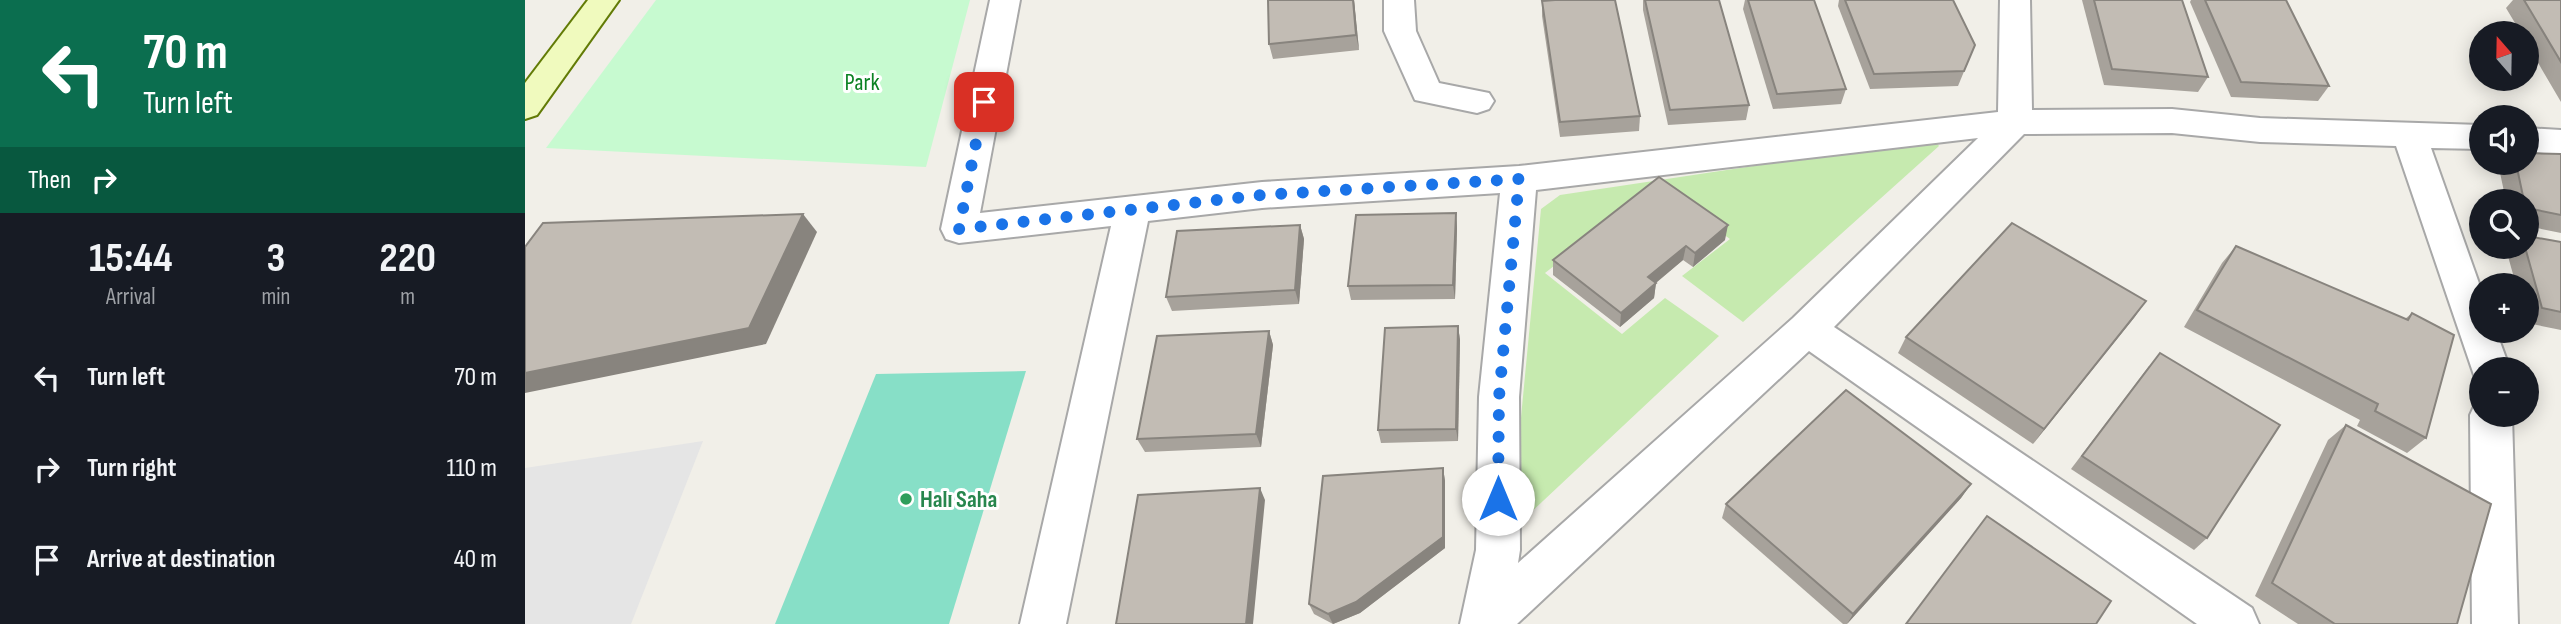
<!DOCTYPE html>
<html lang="en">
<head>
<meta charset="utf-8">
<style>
	body { margin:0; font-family:"Sofia Sans Condensed",sans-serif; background:#242831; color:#f1f3f6; height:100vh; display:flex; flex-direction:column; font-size:26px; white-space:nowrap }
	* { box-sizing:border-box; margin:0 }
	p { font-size:23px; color:#9ea1a6 }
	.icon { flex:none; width:38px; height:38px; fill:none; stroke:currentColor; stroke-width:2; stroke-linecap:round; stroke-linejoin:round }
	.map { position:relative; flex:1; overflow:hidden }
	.drawer { display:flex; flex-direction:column; background:#171b24; width:525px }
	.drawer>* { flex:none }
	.top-card { background:#0b6e4f; color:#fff; overflow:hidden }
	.needle { width:46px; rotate:340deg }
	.buttons { position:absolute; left:1944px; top:21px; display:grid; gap:14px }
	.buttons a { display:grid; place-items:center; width:70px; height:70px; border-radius:50%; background:#171b24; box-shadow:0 4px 18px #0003; font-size:35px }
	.pin { position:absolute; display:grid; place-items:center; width:60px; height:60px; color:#fff; margin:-30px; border-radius:14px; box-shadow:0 4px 10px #0006 }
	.me { position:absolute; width:77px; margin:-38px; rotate:0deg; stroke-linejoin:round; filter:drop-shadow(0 0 5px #0008) }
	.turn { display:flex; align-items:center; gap:24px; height:147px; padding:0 28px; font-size:32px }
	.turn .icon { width:91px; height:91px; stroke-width:2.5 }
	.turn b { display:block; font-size:49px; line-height:60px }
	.then { display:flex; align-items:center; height:66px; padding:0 28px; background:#0003; gap:14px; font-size:26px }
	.eta { display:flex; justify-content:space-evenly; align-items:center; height:119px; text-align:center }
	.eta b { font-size:42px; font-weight:700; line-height:49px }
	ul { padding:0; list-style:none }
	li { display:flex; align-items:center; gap:21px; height:91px; padding:0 28px }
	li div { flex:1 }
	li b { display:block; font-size:26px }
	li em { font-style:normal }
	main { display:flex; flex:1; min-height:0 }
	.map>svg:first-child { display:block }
</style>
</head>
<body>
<main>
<section class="drawer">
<div class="top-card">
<div class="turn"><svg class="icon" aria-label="left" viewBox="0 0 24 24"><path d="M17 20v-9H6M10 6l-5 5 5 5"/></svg><div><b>70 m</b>Turn left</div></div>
<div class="then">Then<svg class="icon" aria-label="right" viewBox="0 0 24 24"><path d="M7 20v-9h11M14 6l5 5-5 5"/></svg></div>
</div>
<div class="eta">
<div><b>15:44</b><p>Arrival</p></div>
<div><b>3</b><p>min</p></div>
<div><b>220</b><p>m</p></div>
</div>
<ul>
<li><svg class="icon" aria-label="left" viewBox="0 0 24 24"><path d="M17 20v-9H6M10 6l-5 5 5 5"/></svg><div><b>Turn left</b></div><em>70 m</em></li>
<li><svg class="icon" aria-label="right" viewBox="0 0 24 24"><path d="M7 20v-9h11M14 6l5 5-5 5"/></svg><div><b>Turn right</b></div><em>110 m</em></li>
<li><svg class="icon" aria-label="arrive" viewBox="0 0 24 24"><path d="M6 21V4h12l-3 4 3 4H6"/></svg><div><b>Arrive at destination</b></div><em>40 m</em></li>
</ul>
</section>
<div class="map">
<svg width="2036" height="624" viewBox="0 0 2036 624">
	<rect width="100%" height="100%" fill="#f1efe8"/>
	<path fill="#c6eaaf" d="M1409,139L1414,146L1218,322L1157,276L1205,239L1131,186L1020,273L1097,334L1140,298L1194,336L1002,516L987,511L1016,209L1035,195Z"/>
	<path fill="#c7fad0" d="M131,0H445L401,167L21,148Z"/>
	<path fill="#87dfc7" d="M501,371L424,624H250L351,374Z"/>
	<path fill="#e5e5e5" d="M178,441L106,624H0V468Z"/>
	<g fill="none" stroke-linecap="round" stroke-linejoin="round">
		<defs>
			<g id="street">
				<path d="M465,0H495L455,213L737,182L994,166L1473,112L1475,0H1505L1507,110L1647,109L1735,118L1956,125V149L1906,148L1956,289V331H1971L1985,369H1956V383L1951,381L1871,146L1735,142L1647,133L1499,134L1309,327L1727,608L1734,624H1672L1284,351L992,624H935L951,550L954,397L975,193L737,208L623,221L541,624H495L586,226L434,243L421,239L416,229ZM1453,138L1268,318L993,563L995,550L994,397L1011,190Z"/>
				<path d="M859,0H889L891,31L914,83L964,93L969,101L964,109L952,113L890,100L859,31Z"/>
				<path d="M2002,128L2036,130V154L2002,152Z"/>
				<path d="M1956,401V415H1987L1993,624H1947L1945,415L1951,402Z"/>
			</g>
			<path id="secondary" d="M63,0H94L12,115L0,119V83Z"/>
		</defs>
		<use href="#street" stroke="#a8a8a8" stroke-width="4"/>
		<use href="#secondary" stroke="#627b06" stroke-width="4"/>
		<use href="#street" fill="#fff" fill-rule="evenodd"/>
		<use href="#secondary" fill="#f0fabe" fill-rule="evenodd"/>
	</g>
	<g fill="#a7a29b">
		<path d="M829,0L834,50L748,59L744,44Z"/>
		<path d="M1118,0H1194L1224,105L1221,120L1143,125L1118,10Z"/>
		<path d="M1220,0H1289L1321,89L1316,104L1248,109L1218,9Z"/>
		<path d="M1314,0H1428L1450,45L1433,86L1345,89L1313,6Z"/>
		<path d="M1557,0H1657L1683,77L1673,92L1579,85Z"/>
		<path d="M1666,0H1761L1804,86L1793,101L1706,97L1665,2Z"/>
		<path d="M1988,0H2036V102L2002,44V33H1996L1981,8Z"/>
		<path d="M1017,1L1115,116L1114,131L1035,137L1017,16Z"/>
		<path d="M2036,154V233L2002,226V201H1981L1974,168L1979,163H2002Z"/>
		<path d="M931,213L932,228L930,299L826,300L823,286Z"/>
		<path d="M775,225L779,239L774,304L647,311L641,297Z"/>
		<path d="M1200,240L1168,267L1158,260L1131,283L1129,298L1095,327L1028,275V260Z"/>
		<path d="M2036,242V330L2002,323V285H1991L1981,249L1984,247H2002Z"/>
		<path d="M1711,246L1880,319L1887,313L1901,438L1882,453L1832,426L1835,420L1659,327L1697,263Z"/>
		<path d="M1621,301L1508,444L1373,353L1381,337Z"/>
		<path d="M933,326L935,340L933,441L856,443L853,430Z"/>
		<path d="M744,331L748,345L736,447L620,452L612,439Z"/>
		<path d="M1624,366L1682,538L1669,550L1546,469Z"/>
		<path d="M1821,425L1932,624H1773L1730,596L1803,440Z"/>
		<path d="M918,468L920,481V548L835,613L808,624L789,614L784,604Z"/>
		<path d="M1446,484L1436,498L1322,624H1318L1197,518L1201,504Z"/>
	</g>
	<g fill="#88847e">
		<path d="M828,0H829L834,50L831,35Z"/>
		<path d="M931,213L932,228L930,299L928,285Z"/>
		<path d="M278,214L292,232L241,344L0,393V373Z"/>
		<path d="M775,225L779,239L774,304L770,290Z"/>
		<path d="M1203,225L1200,240L1168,267L1170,253Z"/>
		<path d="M1161,246L1158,260L1121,291L1123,277Z"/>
		<path d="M1131,283L1129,298L1095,327L1096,313Z"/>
		<path d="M1621,301L1609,318L1508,444L1519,429Z"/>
		<path d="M933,326L935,340L933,441L931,429Z"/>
		<path d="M744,331L748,345L736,447L731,434Z"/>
		<path d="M918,468L920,481V548L835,613L808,624L803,614Z"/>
		<path d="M1446,484L1436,498L1322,624L1328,614Z"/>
		<path d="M735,488L740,500L728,624H721Z"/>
	</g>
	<g fill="#c2bcb4" stroke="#88847e" stroke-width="2">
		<path d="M743,0H828L831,35L744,44Z"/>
		<path d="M1030,0H1090L1115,116L1035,122L1017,1Z"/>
		<path d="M1120,0H1194L1224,105L1145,110Z"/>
		<path d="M1223,0H1289L1321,89L1252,94Z"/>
		<path d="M1320,0H1428L1450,45L1439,71L1349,74Z"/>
		<path d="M1569,0H1657L1683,77L1587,69Z"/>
		<path d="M1680,0H1761L1804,86L1716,82Z"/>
		<path d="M1999,0H2036V62Z"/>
		<path d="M2002,153L2036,154V215L2002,208V201H1999L1991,163H2002Z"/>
		<path d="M1134,177L1203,225L1170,253L1161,246L1123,277L1131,283L1096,313L1028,260Z"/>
		<path d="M931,213L928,285L823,286L831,215Z"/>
		<path d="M278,214L224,328L0,373V247L18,223Z"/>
		<path d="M1487,223L1621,301L1519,429L1381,337Z"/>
		<path d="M775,225L770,290L641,297L652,231Z"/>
		<path d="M2002,236L2036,242V312L2017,308L2000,247H2002Z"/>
		<path d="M1711,246L1883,320L1887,313L1929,335L1901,438L1850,411L1853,404L1672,310Z"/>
		<path d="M933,326L931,429L853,430L860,328Z"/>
		<path d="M744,331L731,434L612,439L632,336Z"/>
		<path d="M1635,353L1755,425L1682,538L1557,456Z"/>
		<path d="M1321,390L1446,484L1328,614L1201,504Z"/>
		<path d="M1821,425L1966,504L1932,624H1810L1747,583Z"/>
		<path d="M918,468V537L831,602L803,614L784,604L798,476Z"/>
		<path d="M735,488L721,624H591L613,495Z"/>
		<path d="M1462,516L1586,601L1571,624H1381Z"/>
	</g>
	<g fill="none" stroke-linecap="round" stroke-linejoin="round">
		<path stroke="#1a73e8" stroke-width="12" stroke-dasharray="0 21.6" d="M459,102L434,229L737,195L994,179L974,397L973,499"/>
	</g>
	<circle fill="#2e9e5b" stroke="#fff" stroke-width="2.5" cx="381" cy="499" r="7"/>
	<g text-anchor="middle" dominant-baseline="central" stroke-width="6" stroke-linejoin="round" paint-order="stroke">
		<g font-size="24" fill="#0c8223" stroke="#fff">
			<text x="337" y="82">Park</text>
		</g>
		<g font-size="24" font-weight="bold" fill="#27864d" stroke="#fff" text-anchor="start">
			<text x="395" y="499">Halı Saha</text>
		</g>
	</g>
</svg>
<div class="buttons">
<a><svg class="needle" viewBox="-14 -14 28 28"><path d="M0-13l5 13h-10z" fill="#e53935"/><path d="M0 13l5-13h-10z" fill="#9ea1a6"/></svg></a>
<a><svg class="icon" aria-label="sound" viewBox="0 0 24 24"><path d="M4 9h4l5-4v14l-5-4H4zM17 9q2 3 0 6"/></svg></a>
<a><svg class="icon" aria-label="search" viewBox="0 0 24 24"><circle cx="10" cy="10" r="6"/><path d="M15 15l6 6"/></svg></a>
<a>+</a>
<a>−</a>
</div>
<div class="pin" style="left:459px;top:102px;background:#d93025"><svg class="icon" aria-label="arrive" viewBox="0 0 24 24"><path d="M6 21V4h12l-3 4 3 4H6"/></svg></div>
<svg class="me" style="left:973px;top:499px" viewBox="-20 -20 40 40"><circle r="19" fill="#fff"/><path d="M0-13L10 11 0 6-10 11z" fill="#1a73e8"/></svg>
</div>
</main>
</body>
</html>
